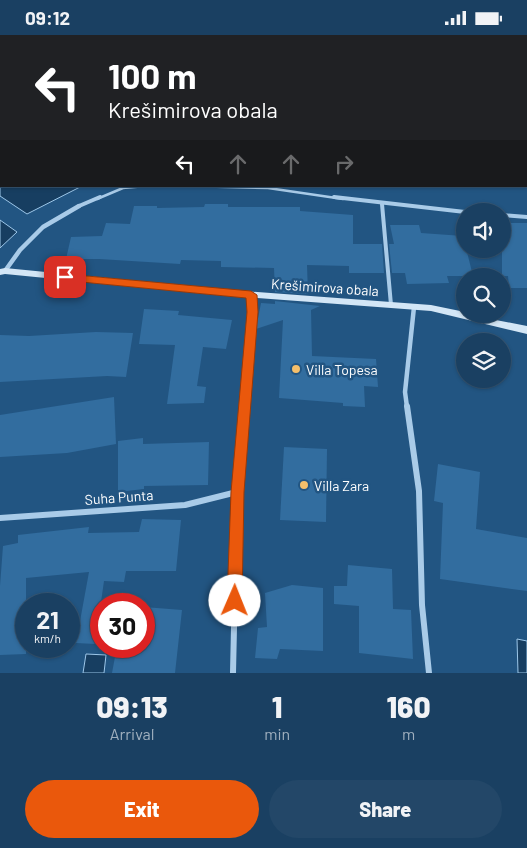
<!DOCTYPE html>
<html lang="en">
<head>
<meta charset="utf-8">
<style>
	body { margin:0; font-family:Barlow,sans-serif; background:#234768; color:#f1f3f6; height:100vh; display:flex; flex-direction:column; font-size:19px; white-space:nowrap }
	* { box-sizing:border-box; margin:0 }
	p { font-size:16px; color:#9fafbe }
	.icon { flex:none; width:28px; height:28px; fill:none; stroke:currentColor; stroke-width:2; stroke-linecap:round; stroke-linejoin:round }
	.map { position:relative; height:638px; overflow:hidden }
	.panel { display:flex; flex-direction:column; background:#1a4062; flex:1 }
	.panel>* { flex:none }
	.guide { position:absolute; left:0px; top:0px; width:528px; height:152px; box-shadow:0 1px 4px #0004,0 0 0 1px #385977; background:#202124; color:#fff; overflow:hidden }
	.buttons { position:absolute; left:456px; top:168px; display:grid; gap:10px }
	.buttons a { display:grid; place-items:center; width:55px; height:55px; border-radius:50%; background:#1a4062; box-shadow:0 1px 4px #0004,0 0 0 1px #385977; font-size:25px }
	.speed { position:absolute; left:15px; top:558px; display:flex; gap:10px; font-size:25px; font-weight:700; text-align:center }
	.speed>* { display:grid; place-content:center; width:65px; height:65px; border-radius:50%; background:#1a4062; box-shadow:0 1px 4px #0004,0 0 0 1px #385977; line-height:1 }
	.speed small { font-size:12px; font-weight:400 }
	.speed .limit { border:8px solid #d22; background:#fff; color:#111 }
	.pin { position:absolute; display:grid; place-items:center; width:42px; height:42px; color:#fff; margin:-21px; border-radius:10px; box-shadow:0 2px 8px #0006 }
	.me { position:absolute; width:55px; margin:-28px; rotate:1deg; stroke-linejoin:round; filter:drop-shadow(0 0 4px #0008) }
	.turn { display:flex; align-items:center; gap:18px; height:105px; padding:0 25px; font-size:22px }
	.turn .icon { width:65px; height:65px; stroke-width:2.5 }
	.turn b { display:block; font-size:35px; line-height:42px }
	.lanes { display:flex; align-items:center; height:48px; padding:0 25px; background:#0003; justify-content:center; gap:25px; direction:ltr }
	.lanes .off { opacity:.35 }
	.eta { display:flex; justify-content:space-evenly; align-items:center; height:85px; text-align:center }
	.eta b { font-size:30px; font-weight:800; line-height:35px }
	.primary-button { display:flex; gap:10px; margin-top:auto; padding:10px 25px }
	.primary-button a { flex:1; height:58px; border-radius:30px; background:#ea580c; color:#fff; font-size:20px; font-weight:800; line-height:58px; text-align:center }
	.primary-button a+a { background:#234768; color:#f1f3f6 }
	.status { display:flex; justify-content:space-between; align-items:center; height:35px; padding:0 25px; background:#1a4062; direction:ltr }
	.status svg { height:14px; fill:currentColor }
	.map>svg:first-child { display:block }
</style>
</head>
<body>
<div class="status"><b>09:12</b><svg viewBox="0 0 49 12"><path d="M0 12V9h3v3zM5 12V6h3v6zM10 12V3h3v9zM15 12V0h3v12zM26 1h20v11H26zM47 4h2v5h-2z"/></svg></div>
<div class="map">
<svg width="527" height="638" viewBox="0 0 527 638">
	<rect width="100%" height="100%" fill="#225582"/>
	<g fill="#173e61" stroke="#9dc7e9">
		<path d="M0,0H527V145L526,1H1V151H82L27,179L0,161Z"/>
		<path d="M0,185L17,197L0,213Z"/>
		<path d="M517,604L527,606V638H518Z"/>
		<path d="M86,619L106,620L104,638H83Z"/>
	</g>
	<g fill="#326d9f">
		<path d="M205,169H228V172H300V176L353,180V209H382L384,238H349V231L307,230L308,259L275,257L274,233L221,232V226L181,225L180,229L99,224H66L71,202L102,201L106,188L130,189L134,171H157V173L204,172Z"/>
		<path d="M502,188H527V253H509L508,241H502Z"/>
		<path d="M390,190H419L421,198L463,201L473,241H447L449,248L407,249L405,238H392L389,209H394Z"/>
		<path d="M275,266L320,271L311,275L312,321L376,324L378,352L364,351L365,372L343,371V368L279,363L283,285L256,294L261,268L275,269Z"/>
		<path d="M144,274L179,276L178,280L232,285L226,314L203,312L197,351L206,352L204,368L167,369L175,310L139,309Z"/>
		<path d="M96,297L133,298L126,342L107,341L0,347V300L29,301Z"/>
		<path d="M114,362L116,409L67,418L0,422V380Z"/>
		<path d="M143,403V409L209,407L208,450L144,451V454L118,457V406Z"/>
		<path d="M284,412L327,414L326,487L280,485Z"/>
		<path d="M438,429L480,437L476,494L527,503V556L440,544L443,468L434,466Z"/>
		<path d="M142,484L181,485L176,536H126L124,547L104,546L95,609L76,608L89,537L26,543V619L0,620V551L3,511L18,508V500L89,492L88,498L139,497Z"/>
		<path d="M348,530L392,534L393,574L411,575L413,624L359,618V571L334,569V551H347Z"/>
		<path d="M292,550L323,553V616L280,614L277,624L255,623L258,593L267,592L265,558Z"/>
		<path d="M144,572L182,575L175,638H112L117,611H144Z"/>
	</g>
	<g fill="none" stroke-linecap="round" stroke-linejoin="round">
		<g stroke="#a9cbe8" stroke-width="2.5">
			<path d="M187,151L268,153L343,164"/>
			<path d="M97,164L123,153L146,151"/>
		</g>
		<g stroke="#a9cbe8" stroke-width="4">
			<path d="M334,162L465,177"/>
			<path d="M382,169L391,270"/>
			<path d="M79,171L100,162"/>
			<path d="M502,180L527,182"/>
		</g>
		<g stroke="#a9cbe8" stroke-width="4.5">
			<path d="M5,236L20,215L43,192L79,171"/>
			<path d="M245,372L253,277L251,260"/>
			<path d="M407,372L405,357L414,272"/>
		</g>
		<g stroke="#a9cbe8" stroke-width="6">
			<path d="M407,371L419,456L422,570L429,638"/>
			<path d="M0,483L185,470L237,457"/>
			<path d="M233,638L237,457L245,371"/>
		</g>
		<path fill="#d3e6f6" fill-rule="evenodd" d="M5,233L229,255L431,270L465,277V279L527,291V299L431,276L229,261L5,239L0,240V234Z"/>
	</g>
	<path fill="#ea580c" stroke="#983908" d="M65,239L251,256L257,260L258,277L244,457L242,566L240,571L235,573L230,571L227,566L231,457L247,277L246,263L61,245L60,242L61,240Z"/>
	<g fill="#f4bf6b" stroke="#225582" stroke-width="2">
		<circle cx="296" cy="334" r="5"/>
		<circle cx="304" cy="450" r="5"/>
	</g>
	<g text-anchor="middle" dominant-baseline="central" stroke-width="5" stroke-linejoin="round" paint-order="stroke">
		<g font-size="14" fill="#fff" stroke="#225582">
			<text transform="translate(325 252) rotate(4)">Krešimirova obala</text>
			<text transform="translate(119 462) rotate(-4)">Suha Punta</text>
		</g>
		<g font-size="14" fill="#fff" stroke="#225582" text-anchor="start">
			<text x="306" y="334">Villa Topesa</text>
			<text x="314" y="450">Villa Zara</text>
		</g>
	</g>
</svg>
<div class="buttons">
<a><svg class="icon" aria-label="sound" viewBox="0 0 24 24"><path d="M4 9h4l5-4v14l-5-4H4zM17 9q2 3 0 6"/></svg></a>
<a><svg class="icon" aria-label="search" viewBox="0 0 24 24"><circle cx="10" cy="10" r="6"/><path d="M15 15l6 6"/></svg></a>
<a><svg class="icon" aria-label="layers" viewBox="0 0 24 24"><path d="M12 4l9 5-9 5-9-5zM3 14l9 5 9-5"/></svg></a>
</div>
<div class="speed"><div>21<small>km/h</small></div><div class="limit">30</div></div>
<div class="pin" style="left:65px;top:242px;background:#d93025"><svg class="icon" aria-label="arrive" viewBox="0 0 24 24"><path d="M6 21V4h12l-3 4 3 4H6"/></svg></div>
<svg class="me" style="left:235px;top:566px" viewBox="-20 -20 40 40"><circle r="19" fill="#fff"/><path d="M0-13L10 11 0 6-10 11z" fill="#ea580c"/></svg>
<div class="guide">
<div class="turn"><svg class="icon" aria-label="left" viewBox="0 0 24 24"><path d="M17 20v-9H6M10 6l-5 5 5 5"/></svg><div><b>100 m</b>Krešimirova obala</div></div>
<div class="lanes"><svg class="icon" aria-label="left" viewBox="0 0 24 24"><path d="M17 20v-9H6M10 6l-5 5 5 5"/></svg><svg class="icon off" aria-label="ahead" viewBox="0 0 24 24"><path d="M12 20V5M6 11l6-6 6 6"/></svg><svg class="icon off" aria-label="ahead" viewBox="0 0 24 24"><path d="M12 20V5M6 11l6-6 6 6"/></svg><svg class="icon off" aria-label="right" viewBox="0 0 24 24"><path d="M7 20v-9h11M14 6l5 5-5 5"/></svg></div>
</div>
</div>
<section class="panel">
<div class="eta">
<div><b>09:13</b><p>Arrival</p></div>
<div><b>1</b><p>min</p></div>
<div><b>160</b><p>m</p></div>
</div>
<div class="primary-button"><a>Exit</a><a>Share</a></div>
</section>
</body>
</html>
